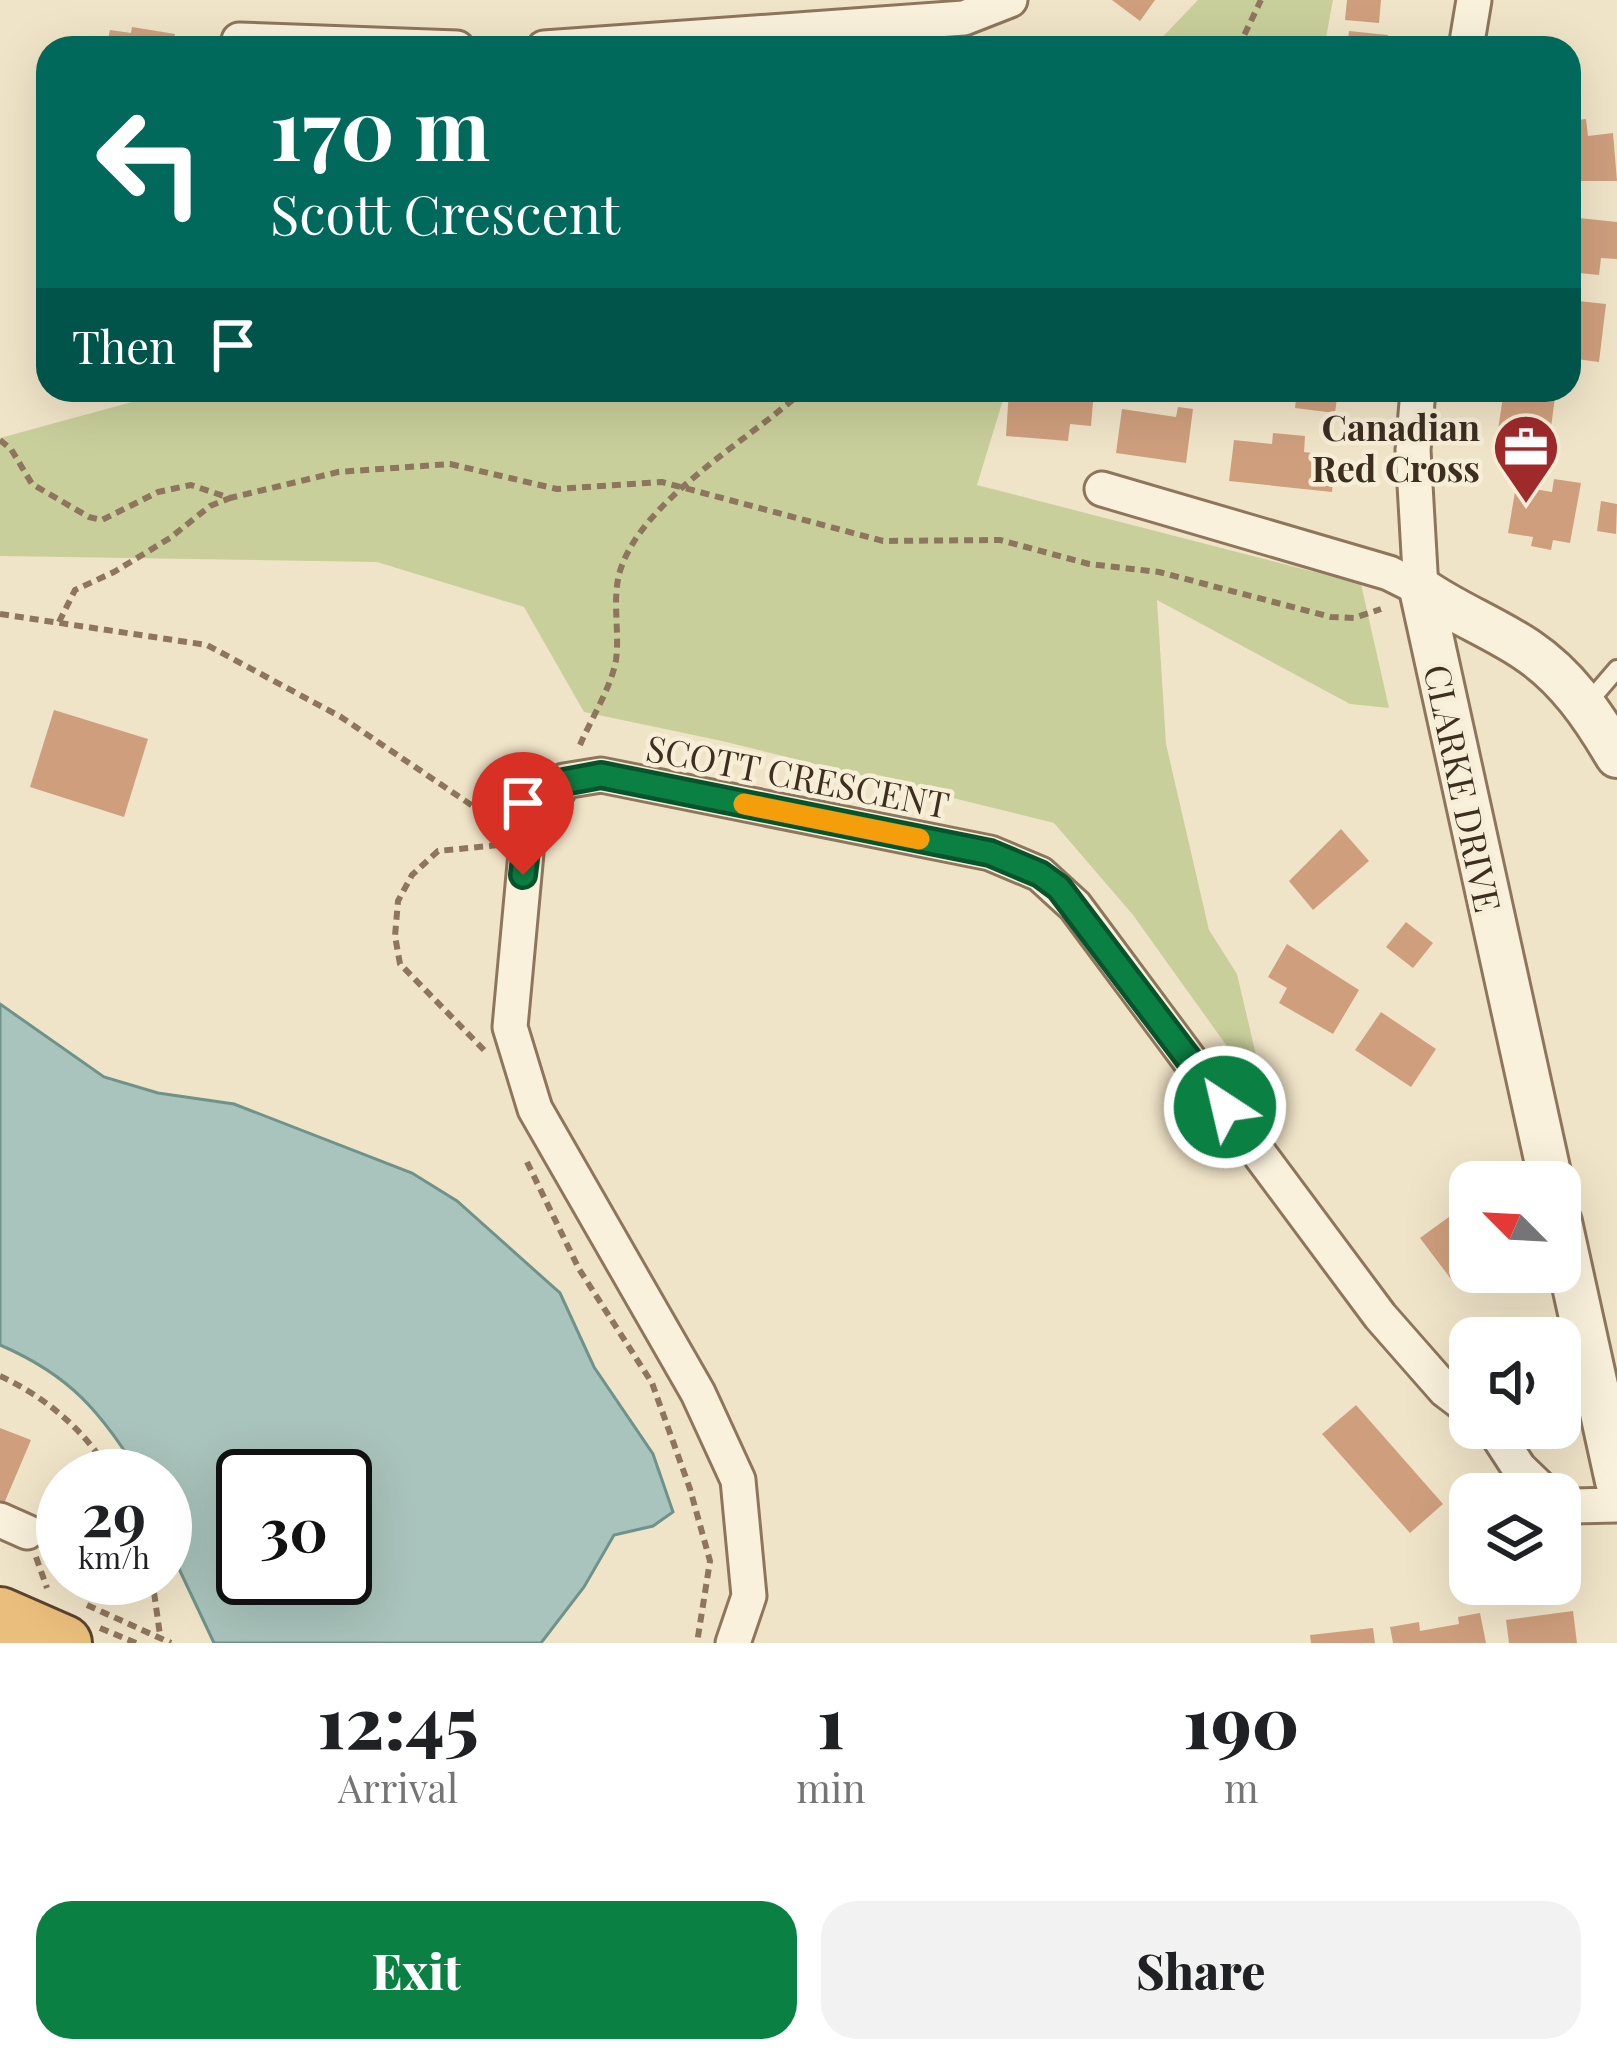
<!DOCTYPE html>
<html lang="en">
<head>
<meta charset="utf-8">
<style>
	body { margin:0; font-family:"Playfair Display",serif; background:#f2f2f2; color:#202124; height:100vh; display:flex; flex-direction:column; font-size:45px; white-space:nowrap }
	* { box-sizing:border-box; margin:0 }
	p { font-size:39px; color:#757577 }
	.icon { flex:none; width:66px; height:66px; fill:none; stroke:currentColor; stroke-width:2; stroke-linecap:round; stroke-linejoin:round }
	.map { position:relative; height:1643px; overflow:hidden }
	.sheet { display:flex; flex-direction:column; background:#fff; flex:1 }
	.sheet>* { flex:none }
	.guide { position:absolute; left:36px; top:36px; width:1545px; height:366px; border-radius:36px; box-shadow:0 12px 48px #0002; background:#00695c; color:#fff; overflow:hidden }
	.needle { width:78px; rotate:294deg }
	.tools { position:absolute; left:1449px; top:1161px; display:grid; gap:24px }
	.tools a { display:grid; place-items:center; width:132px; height:132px; border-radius:24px; background:#fff; box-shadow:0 12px 48px #0002; font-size:60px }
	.speed { position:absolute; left:36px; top:1449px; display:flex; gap:24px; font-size:60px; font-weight:700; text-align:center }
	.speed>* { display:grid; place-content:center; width:156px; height:156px; border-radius:50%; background:#fff; box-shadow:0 12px 48px #0002; line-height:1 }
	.speed small { font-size:30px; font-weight:400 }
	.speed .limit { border:6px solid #111; border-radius:18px; background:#fff; color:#111 }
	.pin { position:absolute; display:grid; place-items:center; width:102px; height:102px; color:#fff; margin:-123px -51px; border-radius:50% 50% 50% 0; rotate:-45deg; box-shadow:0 0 12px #0007 }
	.pin .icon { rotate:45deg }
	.me { position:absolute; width:132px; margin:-66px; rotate:325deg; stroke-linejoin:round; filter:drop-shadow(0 0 9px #0008) }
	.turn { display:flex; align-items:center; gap:42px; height:252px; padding:0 36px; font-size:54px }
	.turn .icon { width:156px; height:156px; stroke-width:2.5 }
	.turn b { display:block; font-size:84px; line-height:102px }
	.then { display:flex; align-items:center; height:114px; padding:0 36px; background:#0003; gap:24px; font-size:45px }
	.eta { display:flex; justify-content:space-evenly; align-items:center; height:204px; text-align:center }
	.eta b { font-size:72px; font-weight:800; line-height:84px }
	.button { display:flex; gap:24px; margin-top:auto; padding:24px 36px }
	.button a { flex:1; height:138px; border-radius:36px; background:#0b8043; color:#fff; font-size:48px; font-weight:800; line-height:138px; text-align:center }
	.button a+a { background:#f2f2f2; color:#202124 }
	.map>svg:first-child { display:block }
</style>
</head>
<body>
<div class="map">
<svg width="1617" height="1643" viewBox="0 0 1617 1643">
	<rect width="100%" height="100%" fill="#f0e4c8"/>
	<g fill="#c9cf9b">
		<path d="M1198,0H1333L1324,48H1152Z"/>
		<path d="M176,390H1006L977,485L1361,584L1389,708L1350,704L1157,600L1166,744L1209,930L1237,974L1267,1102L1133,915L1054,823L722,741L584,712L524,607L377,562L0,556V438Z"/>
	</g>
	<path fill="#a9c4bc" stroke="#6f938a" stroke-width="3" fill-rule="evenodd" d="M0,1004L104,1077L158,1093L234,1104L412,1173L457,1201L560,1293L594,1367L653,1454L673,1512L653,1526L614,1535L584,1587L541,1643H214L180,1571L165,1511V1476H141C100,1412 72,1376 0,1345ZM243,1476H345V1578H243Z"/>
	<g fill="#cf9f7d">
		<path d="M1112,0H1155L1140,21Z"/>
		<path d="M1347,0H1381L1379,23L1345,20Z"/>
		<path d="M132,27L175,34L172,48H106L110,30L131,33Z"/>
		<path d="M1349,31L1388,35L1386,48H1347Z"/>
		<path d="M1586,119L1588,136L1613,133L1617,181H1569V121Z"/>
		<path d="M1569,217L1617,222V259L1601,258L1599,275L1569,272Z"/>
		<path d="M1569,300L1606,304L1599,362L1569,358Z"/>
		<path d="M1009,390H1094L1091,426L1070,424L1068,441L1006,436Z"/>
		<path d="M1297,390H1338L1335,413L1295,408Z"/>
		<path d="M1504,390H1556L1547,457L1495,450Z"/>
		<path d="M1178,407L1193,409L1186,463L1116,453L1122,409L1176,417Z"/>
		<path d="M1273,433L1305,436L1304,452L1320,454L1318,468L1334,470L1332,492L1229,481L1234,440L1272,444Z"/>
		<path d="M1554,479L1581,483L1570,543L1553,540L1551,550L1531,546L1533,537L1508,533L1516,486L1552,492Z"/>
		<path d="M1601,501L1617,504L1616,534L1597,531Z"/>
		<path d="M54,710L148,739L124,817L30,787Z"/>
		<path d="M1341,829L1369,861L1313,910L1289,881Z"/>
		<path d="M1406,922L1433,943L1413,968L1386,947Z"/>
		<path d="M1287,944L1359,990L1333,1034L1279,1003L1287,988L1268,977Z"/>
		<path d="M1381,1012L1436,1049L1411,1087L1355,1050Z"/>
		<path d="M1453,1214L1470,1236V1271L1454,1283L1420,1238Z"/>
		<path d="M1356,1405L1443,1504L1410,1533L1322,1434Z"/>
		<path d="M0,1428L31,1440L0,1513Z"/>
		<path d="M1573,1611L1577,1643H1509L1506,1620Z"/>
		<path d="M1480,1613L1486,1643H1393L1390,1627L1419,1622L1420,1631L1459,1624L1458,1617Z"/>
		<path d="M1373,1628L1375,1643H1311L1310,1635Z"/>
	</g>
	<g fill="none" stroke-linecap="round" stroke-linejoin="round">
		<defs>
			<path id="service" d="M1586,705L1617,669"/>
			<g id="minor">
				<path d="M239,40L457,48"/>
				<path d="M544,48L964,18L1010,0"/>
				<path d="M1466,48L1474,0"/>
				<path d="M1418,390L1413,450L1421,589"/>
				<path d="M1102,489L1389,573L1421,589"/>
				<path d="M1493,1428L1519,1468L1546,1494"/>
				<path d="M1560,1501L1573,1506L1617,1505"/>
				<path d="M0,1520L27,1532"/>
				<path d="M733,1643L749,1596L738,1480L698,1393L535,1109L510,1027L527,842L564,781L601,775L990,853L1040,874L1075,906L1380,1316L1445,1390L1470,1409"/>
			</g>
			<g id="tertiary">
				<path d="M1421,589L1551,1182"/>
				<path d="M1421,589C1455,613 1493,627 1527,650C1567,677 1593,715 1617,756"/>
				<path d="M1560,1222L1617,1481"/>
			</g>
			<path id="trunk" d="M0,1615L64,1643"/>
		</defs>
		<use href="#service" stroke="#8d765c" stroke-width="22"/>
		<use href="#minor" stroke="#8d765c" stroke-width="39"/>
		<use href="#tertiary" stroke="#8d765c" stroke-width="48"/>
		<use href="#trunk" stroke="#5b4430" stroke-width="60"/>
		<g stroke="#8d765c" stroke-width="6" stroke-dasharray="9 6" stroke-linecap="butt">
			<path d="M1238,48L1261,0"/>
			<path d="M0,440L11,449L32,484L89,517L102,520L158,492L191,485L230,498L338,472L450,464L557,489L662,482L883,541L1000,540L1089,564L1159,572L1331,617L1354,618L1381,609"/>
			<path d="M0,614L207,645L341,717L501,825"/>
			<path d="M59,622L75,590L114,572L170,538L210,506L230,498"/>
			<path d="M580,745C591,719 611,688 616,660C620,631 611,596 621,568C645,498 749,440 804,390"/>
			<path d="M484,1050L400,964L395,936L398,901L412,875L438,851L499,845"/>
			<path d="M527,1162L579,1269L652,1383L690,1489L710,1561L697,1643"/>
			<path d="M0,1376C46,1397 87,1432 112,1476"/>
			<path d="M36,1557L47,1588"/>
			<path d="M152,1578L160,1635"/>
			<path d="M87,1605L171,1643"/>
			<path d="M100,1628L136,1643"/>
		</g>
		<use href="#service" stroke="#faf1dc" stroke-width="16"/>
		<use href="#minor" stroke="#faf1dc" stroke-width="33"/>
		<use href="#tertiary" stroke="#faf1dc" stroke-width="42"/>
		<use href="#trunk" stroke="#eabe7c" stroke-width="54"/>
	</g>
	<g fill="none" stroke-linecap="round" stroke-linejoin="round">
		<defs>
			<path id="route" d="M523,875L527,842L564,782L601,775L990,853L1040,874L1059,888L1225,1107"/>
		</defs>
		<use href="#route" stroke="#07532c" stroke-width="30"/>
		<use href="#route" stroke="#0b8043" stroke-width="21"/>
		<path stroke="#f59e0b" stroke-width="21" d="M744,804L919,839"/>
	</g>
	<defs>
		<symbol id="office-pin" viewBox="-11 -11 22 30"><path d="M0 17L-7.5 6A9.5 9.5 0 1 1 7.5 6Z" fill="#9e2a2b" stroke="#f7eed8"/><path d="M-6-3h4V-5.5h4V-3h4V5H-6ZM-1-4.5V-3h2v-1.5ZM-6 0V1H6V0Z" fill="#fff"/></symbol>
	</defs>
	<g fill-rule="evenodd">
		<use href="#office-pin" x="1488" y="409" width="76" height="104"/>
	</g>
	<g text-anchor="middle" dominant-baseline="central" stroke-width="9" stroke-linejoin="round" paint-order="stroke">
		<g font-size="36" font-weight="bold" fill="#3d2e20" stroke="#f7eed8" text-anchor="end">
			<text x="1480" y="426">Canadian<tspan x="1480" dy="41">Red Cross</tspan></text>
		</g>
		<g font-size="36" fill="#3d2e20" stroke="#f7eed8">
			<text transform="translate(798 775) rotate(11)">SCOTT CRESCENT</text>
			<text transform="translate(1464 788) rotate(78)">CLARKE DRIVE</text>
		</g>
	</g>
</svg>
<div class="tools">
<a><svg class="needle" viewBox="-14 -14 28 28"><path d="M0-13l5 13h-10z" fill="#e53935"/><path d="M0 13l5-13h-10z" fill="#757577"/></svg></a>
<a><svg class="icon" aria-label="sound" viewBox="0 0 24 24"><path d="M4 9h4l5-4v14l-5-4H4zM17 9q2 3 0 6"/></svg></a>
<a><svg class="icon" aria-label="layers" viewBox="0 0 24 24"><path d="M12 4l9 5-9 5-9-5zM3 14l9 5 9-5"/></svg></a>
</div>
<div class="speed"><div>29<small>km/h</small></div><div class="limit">30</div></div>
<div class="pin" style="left:523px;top:875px;background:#d93025"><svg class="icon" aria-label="arrive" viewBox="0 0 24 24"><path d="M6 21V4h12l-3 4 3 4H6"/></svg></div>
<svg class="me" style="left:1225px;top:1107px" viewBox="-20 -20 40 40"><circle r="17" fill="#0b8043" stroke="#fff" stroke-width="3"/><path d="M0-11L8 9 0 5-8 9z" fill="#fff"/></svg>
<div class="guide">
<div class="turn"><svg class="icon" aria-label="left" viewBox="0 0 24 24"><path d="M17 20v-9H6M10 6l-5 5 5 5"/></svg><div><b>170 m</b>Scott Crescent</div></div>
<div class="then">Then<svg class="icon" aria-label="arrive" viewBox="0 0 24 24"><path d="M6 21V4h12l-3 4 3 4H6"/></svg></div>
</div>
</div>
<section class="sheet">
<div class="eta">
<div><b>12:45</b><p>Arrival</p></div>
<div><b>1</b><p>min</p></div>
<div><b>190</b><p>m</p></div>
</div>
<div class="button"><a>Exit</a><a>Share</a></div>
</section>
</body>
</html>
